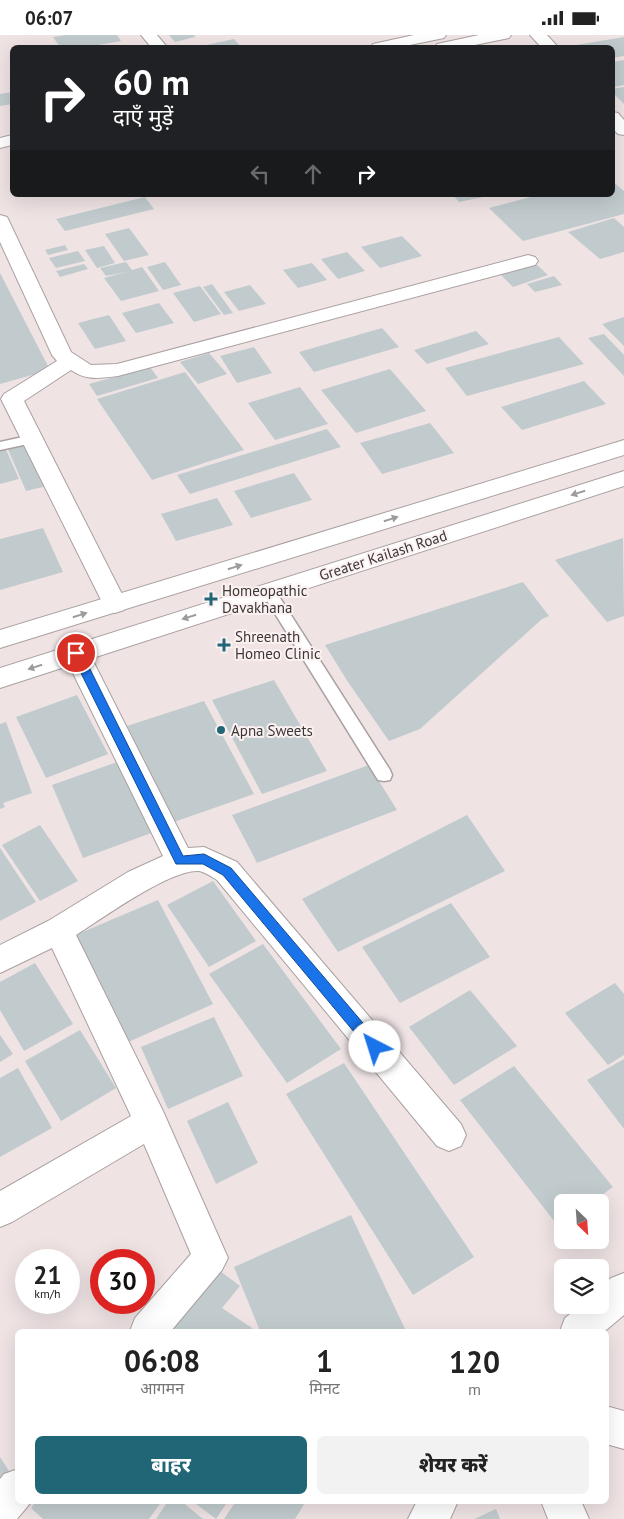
<!DOCTYPE html>
<html lang="hi">
<head>
<meta charset="utf-8">
<style>
	body { margin:0; font-family:"PT Sans","Noto Sans Devanagari",sans-serif; background:#f2f2f2; color:#222; height:100vh; display:flex; flex-direction:column; font-size:19px; white-space:nowrap }
	* { box-sizing:border-box; margin:0 }
	p { font-size:16px; color:#767676 }
	.icon { flex:none; width:28px; height:28px; fill:none; stroke:currentColor; stroke-width:2; stroke-linecap:round; stroke-linejoin:round }
	.map { position:relative; flex:1; overflow:hidden }
	.drawer { position:absolute; left:15px; top:1294px; width:594px; height:175px; display:flex; flex-direction:column; background:#fff; border-radius:8px; box-shadow:0 5px 20px #0002 }
	.drawer>* { flex:none }
	.hud { position:absolute; left:10px; top:10px; width:605px; height:152px; border-radius:8px; box-shadow:0 5px 20px #0002; background:#202124; color:#fff; overflow:hidden }
	.needle { width:32px; rotate:155deg }
	.buttons { position:absolute; left:554px; top:1159px; display:grid; gap:10px }
	.buttons a { display:grid; place-items:center; width:55px; height:55px; border-radius:8px; background:#fff; box-shadow:0 5px 20px #0002; font-size:25px }
	.speed { position:absolute; left:15px; top:1214px; display:flex; gap:10px; font-size:25px; font-weight:700; text-align:center }
	.speed>* { display:grid; place-content:center; width:65px; height:65px; border-radius:50%; background:#fff; box-shadow:0 5px 20px #0002; line-height:1 }
	.speed small { font-size:12px; font-weight:400 }
	.speed .limit { border:8px solid #d22; background:#fff; color:#111 }
	.pin { position:absolute; display:grid; place-items:center; width:42px; height:42px; color:#fff; margin:-21px; border:2px solid #fff; border-radius:50%; box-shadow:0 1px 5px #0007 }
	.me { position:absolute; width:55px; margin:-28px; rotate:320deg; stroke-linejoin:round; filter:drop-shadow(0 0 4px #0008) }
	.turn { display:flex; align-items:center; gap:18px; height:105px; padding:0 20px; font-size:22px }
	.turn .icon { width:65px; height:65px; stroke-width:2.5 }
	.turn b { display:block; font-size:35px; line-height:42px }
	.lanes { display:flex; align-items:center; height:48px; padding:0 20px; background:#0003; justify-content:center; gap:25px; direction:ltr }
	.lanes .off { opacity:.35 }
	.eta { display:flex; justify-content:space-evenly; align-items:center; height:85px; text-align:center }
	.eta b { font-size:30px; font-weight:800; line-height:35px }
	.primary-button { display:flex; gap:10px; margin-top:auto; padding:10px 20px }
	.primary-button a { flex:1; height:58px; border-radius:8px; background:#216677; color:#fff; font-size:20px; font-weight:800; line-height:58px; text-align:center }
	.primary-button a+a { background:#f2f2f2; color:#222 }
	.status { display:flex; justify-content:space-between; align-items:center; height:35px; padding:0 25px; background:#fff; direction:ltr }
	.status svg { height:14px; fill:currentColor }
	.map>svg:first-child { display:block }
</style>
</head>
<body>
<div class="status"><b>06:07</b><svg viewBox="0 0 49 12"><path d="M0 12V9h3v3zM5 12V6h3v6zM10 12V3h3v9zM15 12V0h3v12zM26 1h20v11H26zM47 4h2v5h-2z"/></svg></div>
<div class="map">
<svg width="624" height="1484" viewBox="0 0 624 1484">
	<rect width="100%" height="100%" fill="#efe3e4"/>
	<g fill="#c1cbce">
		<path d="M66,0H117L121,6L87,12H60L53,2Z"/>
		<path d="M169,0H194L195,2L175,7Z"/>
		<path d="M624,2V21L612,23V12H572L570,11Z"/>
		<path d="M234,4L241,12H197Z"/>
		<path d="M624,25V50L614,52L612,50V27Z"/>
		<path d="M624,52V69L612,57V54Z"/>
		<path d="M12,57V69L0,71V59Z"/>
		<path d="M612,146L624,156V179L523,206L489,173L538,160H612Z"/>
		<path d="M453,160H488V161L459,167Z"/>
		<path d="M145,162L154,174L65,196L56,184Z"/>
		<path d="M614,183L624,192V217L600,224L568,197Z"/>
		<path d="M129,193L149,220L124,226L105,199Z"/>
		<path d="M402,201L422,221L380,233L361,212Z"/>
		<path d="M65,210L68,215L48,220L45,215Z"/>
		<path d="M104,211L115,228L97,233L85,215Z"/>
		<path d="M78,216L85,226L56,233L49,223Z"/>
		<path d="M347,217L365,236L338,244L321,224Z"/>
		<path d="M126,227L132,235L142,232L159,256L121,266L104,243L126,237L106,241L100,233Z"/>
		<path d="M165,227L181,250L163,255L147,232Z"/>
		<path d="M312,228L327,245L298,253L283,235Z"/>
		<path d="M535,228L548,240L513,252L500,239Z"/>
		<path d="M84,229L88,234L60,242L56,236Z"/>
		<path d="M0,238L50,335L0,349Z"/>
		<path d="M554,241L562,250L535,257L527,249Z"/>
		<path d="M212,249L233,278L224,280L203,252Z"/>
		<path d="M250,250L266,269L239,276L224,257Z"/>
		<path d="M200,251L221,279L194,287L173,258Z"/>
		<path d="M159,268L174,288L136,298L122,278Z"/>
		<path d="M109,280L126,306L95,314L78,288Z"/>
		<path d="M624,282V311L602,289Z"/>
		<path d="M382,293L399,312L314,337L299,317Z"/>
		<path d="M476,296L489,309L427,329L414,315Z"/>
		<path d="M604,299L624,320V341L588,303Z"/>
		<path d="M559,302L584,329L467,361L445,333Z"/>
		<path d="M254,312L272,338L237,348L220,321Z"/>
		<path d="M209,318L227,339L198,349L180,327Z"/>
		<path d="M150,332L158,343L97,361L89,349Z"/>
		<path d="M390,334L426,376L356,398L321,355Z"/>
		<path d="M185,337L244,415L152,445L97,364Z"/>
		<path d="M584,346L606,369L522,395L501,372Z"/>
		<path d="M300,352L328,389L275,405L248,368Z"/>
		<path d="M430,388L454,418L382,439L360,408Z"/>
		<path d="M327,394L341,412L190,459L177,440Z"/>
		<path d="M30,406L51,450L26,456L7,412Z"/>
		<path d="M4,410L19,444L0,449V411Z"/>
		<path d="M294,438L312,465L251,483L234,456Z"/>
		<path d="M217,463L233,490L176,506L161,479Z"/>
		<path d="M43,493L63,537L0,555V504Z"/>
		<path d="M623,503L624,581L607,587L555,525Z"/>
		<path d="M523,547L549,581L542,584L420,694L389,706L348,647L325,610Z"/>
		<path d="M274,645L327,736L262,759L212,665Z"/>
		<path d="M77,660L108,719L46,743L16,682Z"/>
		<path d="M204,666L254,759L174,787L127,691Z"/>
		<path d="M6,687L32,758L3,768L5,772L0,774V689Z"/>
		<path d="M120,726L154,797L83,823L52,750Z"/>
		<path d="M369,730L397,775L257,828L232,780Z"/>
		<path d="M467,780L505,836L338,917L302,864Z"/>
		<path d="M40,790L78,846L40,866L2,810Z"/>
		<path d="M0,813L36,867L0,886Z"/>
		<path d="M213,846L256,906L209,932L167,870Z"/>
		<path d="M158,865L213,969L124,1009L73,901Z"/>
		<path d="M451,868L490,922L400,968L362,912Z"/>
		<path d="M263,909L341,1014L287,1048L209,939Z"/>
		<path d="M35,928L73,989L24,1016L0,975V947Z"/>
		<path d="M615,948L624,959V1020L608,1030L565,978Z"/>
		<path d="M470,955L517,1011L454,1050L409,992Z"/>
		<path d="M214,982L243,1041L168,1074L141,1012Z"/>
		<path d="M80,995L116,1053L61,1086L25,1026Z"/>
		<path d="M0,1000L13,1019L0,1027Z"/>
		<path d="M624,1024V1094L587,1045Z"/>
		<path d="M344,1028L474,1222L413,1260L286,1059Z"/>
		<path d="M514,1031L613,1152L591,1168H562V1188L558,1191L460,1065Z"/>
		<path d="M18,1033L52,1093L0,1122V1043Z"/>
		<path d="M228,1067L258,1128L216,1149L187,1086Z"/>
		<path d="M351,1180L406,1296H260L234,1232Z"/>
		<path d="M212,1230L240,1251L222,1273L252,1293L249,1296H161Z"/>
		<path d="M0,1422L9,1436L0,1444Z"/>
		<path d="M36,1466H162L149,1484H43L31,1473Z"/>
		<path d="M168,1466H181L203,1484H156Z"/>
		<path d="M192,1466H228L216,1484Z"/>
		<path d="M236,1466H306L295,1484H224Z"/>
		<path d="M496,1474L500,1484H474Z"/>
	</g>
	<g fill="none" stroke-linecap="round" stroke-linejoin="round">
		<defs>
			<g id="lane">
				<path d="M32,400L39,404L37,407L0,415V407Z"/>
				<path d="M268,551L273,552L390,735L392,740L390,745L384,746L378,745L261,556L263,552Z"/>
			</g>
			<g id="street">
				<path d="M141,0H157L167,12H151Z"/>
				<path d="M530,0H547L558,12H541Z"/>
				<path d="M612,77L618,78L624,85V100L618,99L612,93Z"/>
				<path d="M0,180L7,182L9,186L71,317L91,330L117,329L528,220L535,222L538,226L535,230L118,341C100,343 86,346 71,335L24,366L127,569L124,575L115,578L106,575L103,569L1,364L4,359L57,326L52,320L0,207Z"/>
				<path d="M76,609L85,611L89,618L188,813L204,812L237,827L461,1089L466,1100L461,1111L449,1116L437,1111L217,845C212,842 205,837 199,836C170,834 103,883 76,900L163,1076L228,1223L222,1235L171,1296H130L135,1283L191,1219L144,1109L12,1187L0,1192V1156L131,1081L52,913L0,938V910L48,886L128,837L163,821L63,618L67,611Z"/>
				<path d="M624,1238V1280L605,1296H560L565,1283L581,1270H600V1253L611,1243Z"/>
				<path d="M606,1371L624,1376V1414L606,1409Z"/>
				<path d="M18,1434V1466H32L17,1484H0V1444L4,1439Z"/>
				<path d="M417,1466H458L450,1484H408Z"/>
				<path d="M541,1466H581L589,1484H548Z"/>
			</g>
			<g id="secondary">
				<path d="M414,0H446L444,3L400,12H371L373,9Z"/>
				<path d="M479,0H511L509,3L465,12H435L437,9Z"/>
				<path d="M12,100V110L0,113V103Z"/>
				<path d="M624,405V420L0,613V595Z"/>
				<path d="M624,436V451L0,653V633Z"/>
			</g>
		</defs>
		<use href="#lane" stroke="#aaa0a0" stroke-width="3"/>
		<use href="#street" stroke="#aaa0a0" stroke-width="2"/>
		<use href="#secondary" stroke="#aaa0a0" stroke-width="2"/>
		<use href="#lane" fill="#fff" fill-rule="evenodd"/>
		<use href="#street" fill="#fff" fill-rule="evenodd"/>
		<use href="#secondary" fill="#fff" fill-rule="evenodd"/>
	</g>
	<defs><path id="oneway-solid" d="M-6-.8H1V-3.2L6.5 0L1 3.2V.8H-6Z" transform="scale(1.25)"/></defs>
	<g fill="#9d9b9b">
		<use href="#oneway-solid" transform="translate(578 458) rotate(162)"/>
		<use href="#oneway-solid" transform="translate(391 484) rotate(-17)"/>
		<use href="#oneway-solid" transform="translate(235 532) rotate(-17)"/>
		<use href="#oneway-solid" transform="translate(80 580) rotate(-17)"/>
		<use href="#oneway-solid" transform="translate(189 582) rotate(162)"/>
		<use href="#oneway-solid" transform="translate(35 632) rotate(162)"/>
	</g>
	<path fill="#1a73e8" stroke="#114b97" d="M76,614L82,618L183,821L204,819L231,833L380,1008L382,1012L380,1016L375,1018L370,1016L223,840L203,829H176L71,618Z"/>
	<g fill="#216677" stroke="#fcf1f1" stroke-width="2">
		<path d="M208.5 556.5h5v5h5v5h-5v5h-5v-5h-5v-5h5z"/>
		<path d="M221.5 602.5h5v5h5v5h-5v5h-5v-5h-5v-5h5z"/>
		<circle cx="221" cy="695" r="5"/>
	</g>
	<g text-anchor="middle" dominant-baseline="central" stroke-width="4" stroke-linejoin="round" paint-order="stroke">
		<g font-size="15" fill="#3b3737" stroke="#fcf1f1">
			<text transform="translate(383 520) rotate(-18)">Greater Kailash Road</text>
		</g>
		<g font-size="15" fill="#3b3737" stroke="#fcf1f1" text-anchor="start">
			<text x="222" y="555">Homeopathic<tspan x="222" dy="17">Davakhana</tspan></text>
			<text x="235" y="601">Shreenath<tspan x="235" dy="17">Homeo Clinic</tspan></text>
			<text x="231" y="695">Apna Sweets</text>
		</g>
	</g>
</svg>
<div class="buttons">
<a><svg class="needle" viewBox="-14 -14 28 28"><path d="M0-13l5 13h-10z" fill="#e53935"/><path d="M0 13l5-13h-10z" fill="#767676"/></svg></a>
<a><svg class="icon" aria-label="layers" viewBox="0 0 24 24"><path d="M12 4l9 5-9 5-9-5zM3 14l9 5 9-5"/></svg></a>
</div>
<div class="speed"><div>21<small>km/h</small></div><div class="limit">30</div></div>
<div class="pin" style="left:76px;top:618px;background:#d93025"><svg class="icon" aria-label="arrive" viewBox="0 0 24 24"><path d="M6 21V4h12l-3 4 3 4H6"/></svg></div>
<svg class="me" style="left:375px;top:1012px" viewBox="-20 -20 40 40"><circle r="19" fill="#fff"/><path d="M0-13L10 11 0 6-10 11z" fill="#1a73e8"/></svg>
<div class="hud">
<div class="turn"><svg class="icon" aria-label="right" viewBox="0 0 24 24"><path d="M7 20v-9h11M14 6l5 5-5 5"/></svg><div><b>60 m</b>दाएँ मुड़ें</div></div>
<div class="lanes"><svg class="icon off" aria-label="left" viewBox="0 0 24 24"><path d="M17 20v-9H6M10 6l-5 5 5 5"/></svg><svg class="icon off" aria-label="ahead" viewBox="0 0 24 24"><path d="M12 20V5M6 11l6-6 6 6"/></svg><svg class="icon" aria-label="right" viewBox="0 0 24 24"><path d="M7 20v-9h11M14 6l5 5-5 5"/></svg></div>
</div>
<section class="drawer">
<div class="eta">
<div><b>06:08</b><p>आगमन</p></div>
<div><b>1</b><p>मिनट</p></div>
<div><b>120</b><p>m</p></div>
</div>
<div class="primary-button"><a>बाहर</a><a>शेयर करें</a></div>
</section>
</div>
</body>
</html>
